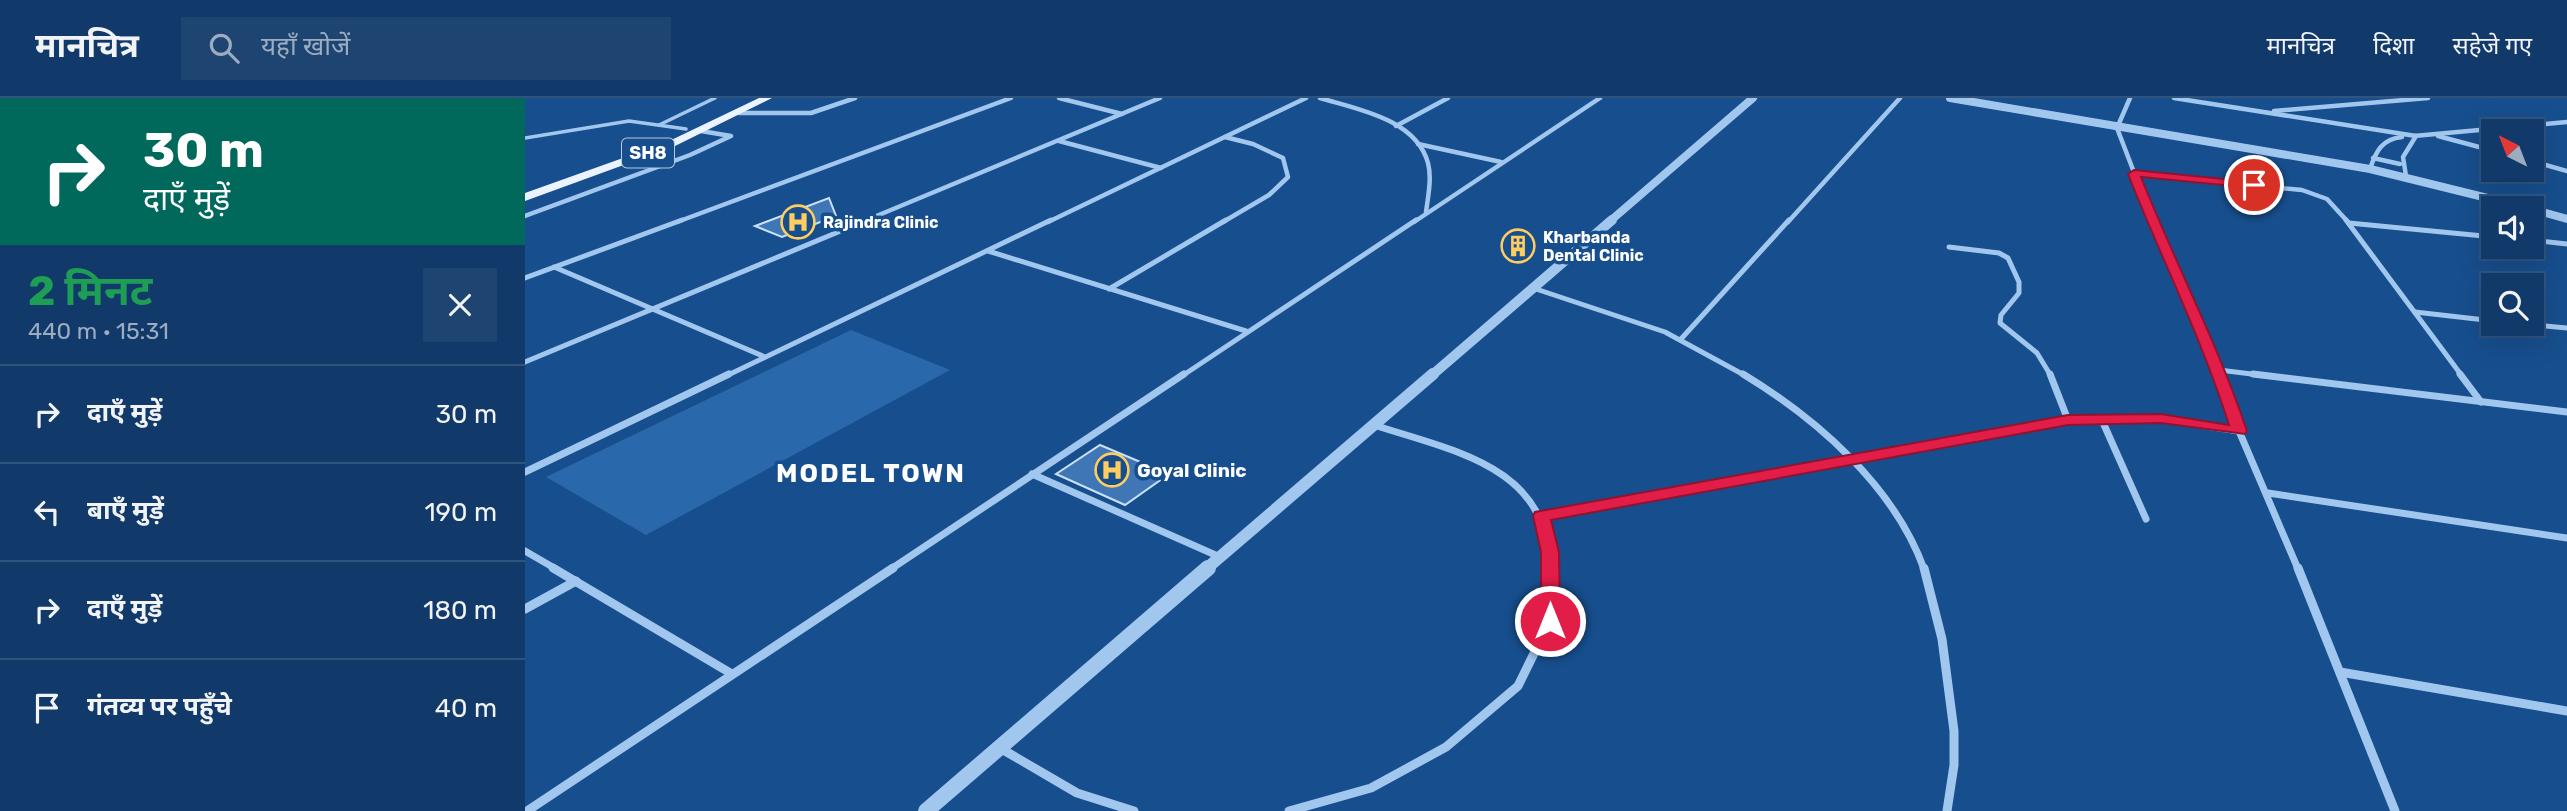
<!DOCTYPE html>
<html lang="hi">
<head>
<meta charset="utf-8">
<style>
	body { margin:0; font-family:Rubik,"Noto Sans Devanagari",sans-serif; background:#1e4572; color:#f1f3f6; height:100vh; display:flex; flex-direction:column; font-size:26px; white-space:nowrap }
	* { box-sizing:border-box; margin:0 }
	p { font-size:23px; color:#9cadc1 }
	.icon { flex:none; width:38px; height:38px; fill:none; stroke:currentColor; stroke-width:2; stroke-linecap:round; stroke-linejoin:round }
	.map { position:relative; flex:1; overflow:hidden }
	.sheet { display:flex; flex-direction:column; background:#113a6a; width:525px }
	.sheet>* { flex:none }
	.guide { background:#00695c; color:#fff; overflow:hidden }
	.needle { width:46px; rotate:318deg }
	.fabs { position:absolute; left:1956px; top:21px; display:grid; gap:14px }
	.fabs a { display:grid; place-items:center; width:63px; height:63px; border-radius:0px; background:#113a6a; box-shadow:0 7px 28px #0002,0 0 0 2px #30547e; font-size:35px }
	.pin { position:absolute; display:grid; place-items:center; width:60px; height:60px; color:#fff; margin:-30px; border:4px solid #fff; border-radius:50%; box-shadow:0 2px 7px #0007 }
	.me { position:absolute; width:77px; margin:-38px; rotate:0deg; stroke-linejoin:round; filter:drop-shadow(0 0 5px #0008) }
	.turn { display:flex; align-items:center; gap:24px; height:147px; padding:0 28px; font-size:32px }
	.turn .icon { width:91px; height:91px; stroke-width:2.5 }
	.turn b { display:block; font-size:49px; line-height:60px }
	.round { display:grid; place-items:center; flex:none; width:74px; height:74px; border-radius:0px; background:#1e4572 }
	.headline { display:flex; align-items:center; justify-content:space-between; height:119px; padding:0 28px }
	h1 { font-size:42px; font-weight:700; line-height:52px; color:#1e9e55 }
	ul { padding:0; list-style:none }
	li { display:flex; align-items:center; gap:21px; height:98px; padding:0 28px; border-top:2px solid #30547e }
	li div { flex:1 }
	li b { display:block; font-size:26px }
	li em { font-style:normal }
	header { display:flex; align-items:center; gap:42px; box-sizing:border-box; height:98px; padding:0 35px; background:#113a6a; border-bottom:2px solid #30547e }
	header strong { font-size:33px }
	nav { display:flex; gap:38px; margin-inline-start:auto; font-size:24px }
	.search { width:490px; height:63px; background:#1e4572; display:flex; align-items:center; gap:18px; box-sizing:border-box; padding:0 24px; border-radius:0px; color:#9cadc1; font-size:26px }
	main { display:flex; flex:1; min-height:0 }
	.map>svg:first-child { display:block }
</style>
</head>
<body>
<header>
<strong>मानचित्र</strong>
<div class="search"><svg class="icon" aria-label="search" viewBox="0 0 24 24"><circle cx="10" cy="10" r="6"/><path d="M15 15l6 6"/></svg>यहाँ खोजें</div>
<nav><a>मानचित्र</a><a>दिशा</a><a>सहेजे गए</a></nav>
</header>
<main>
<section class="sheet">
<div class="guide">
<div class="turn"><svg class="icon" aria-label="right" viewBox="0 0 24 24"><path d="M7 20v-9h11M14 6l5 5-5 5"/></svg><div><b>30 m</b>दाएँ मुड़ें</div></div>
</div>
<div class="headline"><div><h1>2 मिनट</h1><p>440 m · 15:31</p></div><a class="round"><svg class="icon" aria-label="close" viewBox="0 0 24 24"><path d="M6 6l12 12M18 6L6 18"/></svg></a></div>
<ul>
<li><svg class="icon" aria-label="right" viewBox="0 0 24 24"><path d="M7 20v-9h11M14 6l5 5-5 5"/></svg><div><b>दाएँ मुड़ें</b></div><em>30 m</em></li>
<li><svg class="icon" aria-label="left" viewBox="0 0 24 24"><path d="M17 20v-9H6M10 6l-5 5 5 5"/></svg><div><b>बाएँ मुड़ें</b></div><em>190 m</em></li>
<li><svg class="icon" aria-label="right" viewBox="0 0 24 24"><path d="M7 20v-9h11M14 6l5 5-5 5"/></svg><div><b>दाएँ मुड़ें</b></div><em>180 m</em></li>
<li><svg class="icon" aria-label="arrive" viewBox="0 0 24 24"><path d="M6 21V4h12l-3 4 3 4H6"/></svg><div><b>गंतव्य पर पहुँचे</b></div><em>40 m</em></li>
</ul>
</section>
<div class="map">
<svg width="2042" height="713" viewBox="0 0 2042 713">
	<rect width="100%" height="100%" fill="#174e8d"/>
	<path fill="#2a68ac" d="M326,232L425,272L121,437L21,379Z"/>
	<g fill="#3f77b6" stroke="#c9e1fb" stroke-width="2">
		<path d="M304,100L311,118L257,139L230,128Z"/>
		<path d="M575,347L644,376L600,407L531,376Z"/>
	</g>
	<g fill="none" stroke-linecap="round" stroke-linejoin="round">
		<g stroke="#a2c7ef" stroke-width="3.5">
			<path d="M134,27L190,0"/>
			<path d="M0,40L104,23L161,31"/>
		</g>
		<g stroke="#a2c7ef" stroke-width="4.5">
			<path d="M534,0L597,16"/>
			<path d="M795,0C832,11 891,21 903,65C907,80 903,99 901,114"/>
			<path d="M1605,0L1592,30L1628,124"/>
			<path d="M1649,0L1891,38"/>
			<path d="M1749,13L1903,0"/>
			<path d="M213,15H286L330,0"/>
			<path d="M871,28L923,0"/>
			<path d="M1889,38L2042,24"/>
			<path d="M1913,38L1969,53"/>
			<path d="M534,43L636,70"/>
			<path d="M893,46L976,64"/>
			<path d="M1848,60L1875,66"/>
			<path d="M2007,63L2042,73"/>
			<path d="M1845,71C1851,53 1857,41 1877,39"/>
			<path d="M1609,76L1777,92L1802,101L1823,124"/>
			<path d="M1881,78L1878,59L1891,38"/>
			<path d="M0,118L165,57L206,38L176,33"/>
			<path d="M152,124L486,0"/>
			<path d="M337,124L635,0"/>
			<path d="M523,124L781,0"/>
			<path d="M698,124L744,97L763,79L758,60L728,46L700,39"/>
			<path d="M889,124L1075,0"/>
			<path d="M1263,124L1375,0"/>
		</g>
		<g stroke="#a2c7ef" stroke-width="5">
			<path d="M1627,122L1696,278"/>
			<path d="M1821,122L1937,278"/>
			<path d="M1824,125L1969,139"/>
			<path d="M2007,142L2042,146"/>
			<path d="M1424,149L1474,155L1483,160L1494,184V195L1476,217L1475,225L1512,255L1526,278"/>
			<path d="M463,153L721,233"/>
			<path d="M29,169L240,259"/>
			<path d="M0,180L157,122"/>
			<path d="M1008,190L1140,234L1221,278"/>
			<path d="M584,191L701,122"/>
			<path d="M1890,214L1969,223"/>
			<path d="M1998,226L2042,230"/>
			<path d="M1156,241L1264,122"/>
			<path d="M0,264L342,122"/>
			<path d="M1694,272L1743,278"/>
			<path d="M201,278L526,122"/>
			<path d="M657,278L891,122"/>
		</g>
		<g stroke="#a2c7ef" stroke-width="7">
			<path d="M1218,276C1292,321 1369,388 1399,471"/>
			<path d="M1525,276L1543,322"/>
			<path d="M1695,276L1714,333L1773,471"/>
			<path d="M1728,276L2042,314"/>
			<path d="M1935,276L1956,304"/>
			<path d="M1576,320L1621,421"/>
			<path d="M849,327C928,353 1025,368 1025,471"/>
			<path d="M0,374L204,276"/>
			<path d="M507,376L695,459"/>
			<path d="M1743,395L2042,440"/>
			<path d="M1016,418L1543,322L1636,321L1714,333"/>
			<path d="M0,453L31,471"/>
			<path d="M366,471L659,276"/>
		</g>
		<g stroke="#a2c7ef" stroke-width="9">
			<path d="M28,470L207,576"/>
			<path d="M1399,470L1417,541L1429,633V667L1422,713"/>
			<path d="M1773,470L1870,713"/>
			<path d="M0,511L51,483"/>
			<path d="M1815,574L2042,613"/>
			<path d="M475,650L552,695L609,713"/>
			<path d="M2,713L368,470"/>
			<path d="M764,713L846,690L921,649L993,588L1025,523V470"/>
		</g>
		<g stroke="#a2c7ef" stroke-width="8">
			<path d="M1425,0L1845,71L2003,110"/>
			<path d="M2007,111L2042,121"/>
			<path d="M1084,124L1228,0"/>
		</g>
		<path stroke="#a2c7ef" stroke-width="10" d="M906,278L1087,122"/>
		<path stroke="#a2c7ef" stroke-width="12" d="M681,471L908,276"/>
		<path stroke="#a2c7ef" stroke-width="16" d="M401,713L683,470"/>
		<path fill="#eaf3ff" fill-rule="evenodd" d="M234,0H247L148,49L0,103V95L140,45Z"/>
	</g>
	<path fill="#e11d48" stroke="#92132f" stroke-width="2" d="M1609,72L1729,84L1735,87L1729,90L1616,79C1650,165 1693,246 1722,333L1720,336L1636,325L1543,327L1026,422L1034,454L1035,523L1025,530L1019,528L1016,523V454L1008,418L1010,414L1543,317L1636,316L1704,327C1677,241 1636,160 1603,76Z"/>
	<defs>
		<symbol id="hospital-ring" viewBox="-11 -11 22 22"><circle r="9.5" fill="#174e8d" stroke="#ffcd60" stroke-width="1.5"/><path d="M-5-5h3v3.5h4V-5h3V5h-3V1.5h-4V5h-3Z" fill="#ffcd60"/></symbol>
		<symbol id="building-ring" viewBox="-11 -11 22 22"><circle r="9.5" fill="#174e8d" stroke="#ffcd60" stroke-width="1.5"/><path d="M-4-6H4V6H1V3H-1V6H-4ZM-2.5-4.3h1.7v1.8h-1.7ZM.8-4.3h1.7v1.8H.8ZM-2.5-1h1.7V.8h-1.7ZM.8-1h1.7V.8H.8Z" fill="#ffcd60"/></symbol>
	</defs>
	<g fill-rule="evenodd">
		<use href="#hospital-ring" x="254" y="105" width="38" height="38"/>
		<use href="#building-ring" x="974" y="129" width="38" height="38"/>
		<use href="#hospital-ring" x="568" y="353" width="38" height="38"/>
	</g>
	<g text-anchor="middle" dominant-baseline="central" stroke-width="7" stroke-linejoin="round" paint-order="stroke">
		<g font-size="16" font-weight="bold" fill="#fff" stroke="#174e8d" text-anchor="start">
			<text x="298" y="124">Rajindra Clinic</text>
			<text x="1018" y="139">Kharbanda<tspan x="1018" dy="18">Dental Clinic</tspan></text>
		</g>
		<rect fill="#174e8d" stroke="#b9cadd" stroke-width="2" x="97" y="40.5" width="52" height="29" rx="5"/>
		<g font-size="18" font-weight="bold" fill="#fff">
			<text x="123" y="55">SH8</text>
		</g>
		<g font-size="19" font-weight="bold" fill="#fff" stroke="#174e8d" text-anchor="start">
			<text x="612" y="372">Goyal Clinic</text>
		</g>
		<g font-size="26" font-weight="bold" letter-spacing="2" fill="#fff" stroke="#174e8d">
			<text x="346" y="375">MODEL TOWN</text>
		</g>
	</g>
</svg>
<div class="fabs">
<a><svg class="needle" viewBox="-14 -14 28 28"><path d="M0-13l5 13h-10z" fill="#e53935"/><path d="M0 13l5-13h-10z" fill="#9cadc1"/></svg></a>
<a><svg class="icon" aria-label="sound" viewBox="0 0 24 24"><path d="M4 9h4l5-4v14l-5-4H4zM17 9q2 3 0 6"/></svg></a>
<a><svg class="icon" aria-label="search" viewBox="0 0 24 24"><circle cx="10" cy="10" r="6"/><path d="M15 15l6 6"/></svg></a>
</div>
<div class="pin" style="left:1729px;top:87px;background:#d93025"><svg class="icon" aria-label="arrive" viewBox="0 0 24 24"><path d="M6 21V4h12l-3 4 3 4H6"/></svg></div>
<svg class="me" style="left:1025px;top:523px" viewBox="-20 -20 40 40"><circle r="17" fill="#e11d48" stroke="#fff" stroke-width="3"/><path d="M0-11L8 9 0 5-8 9z" fill="#fff"/></svg>
</div>
</main>
</body>
</html>
